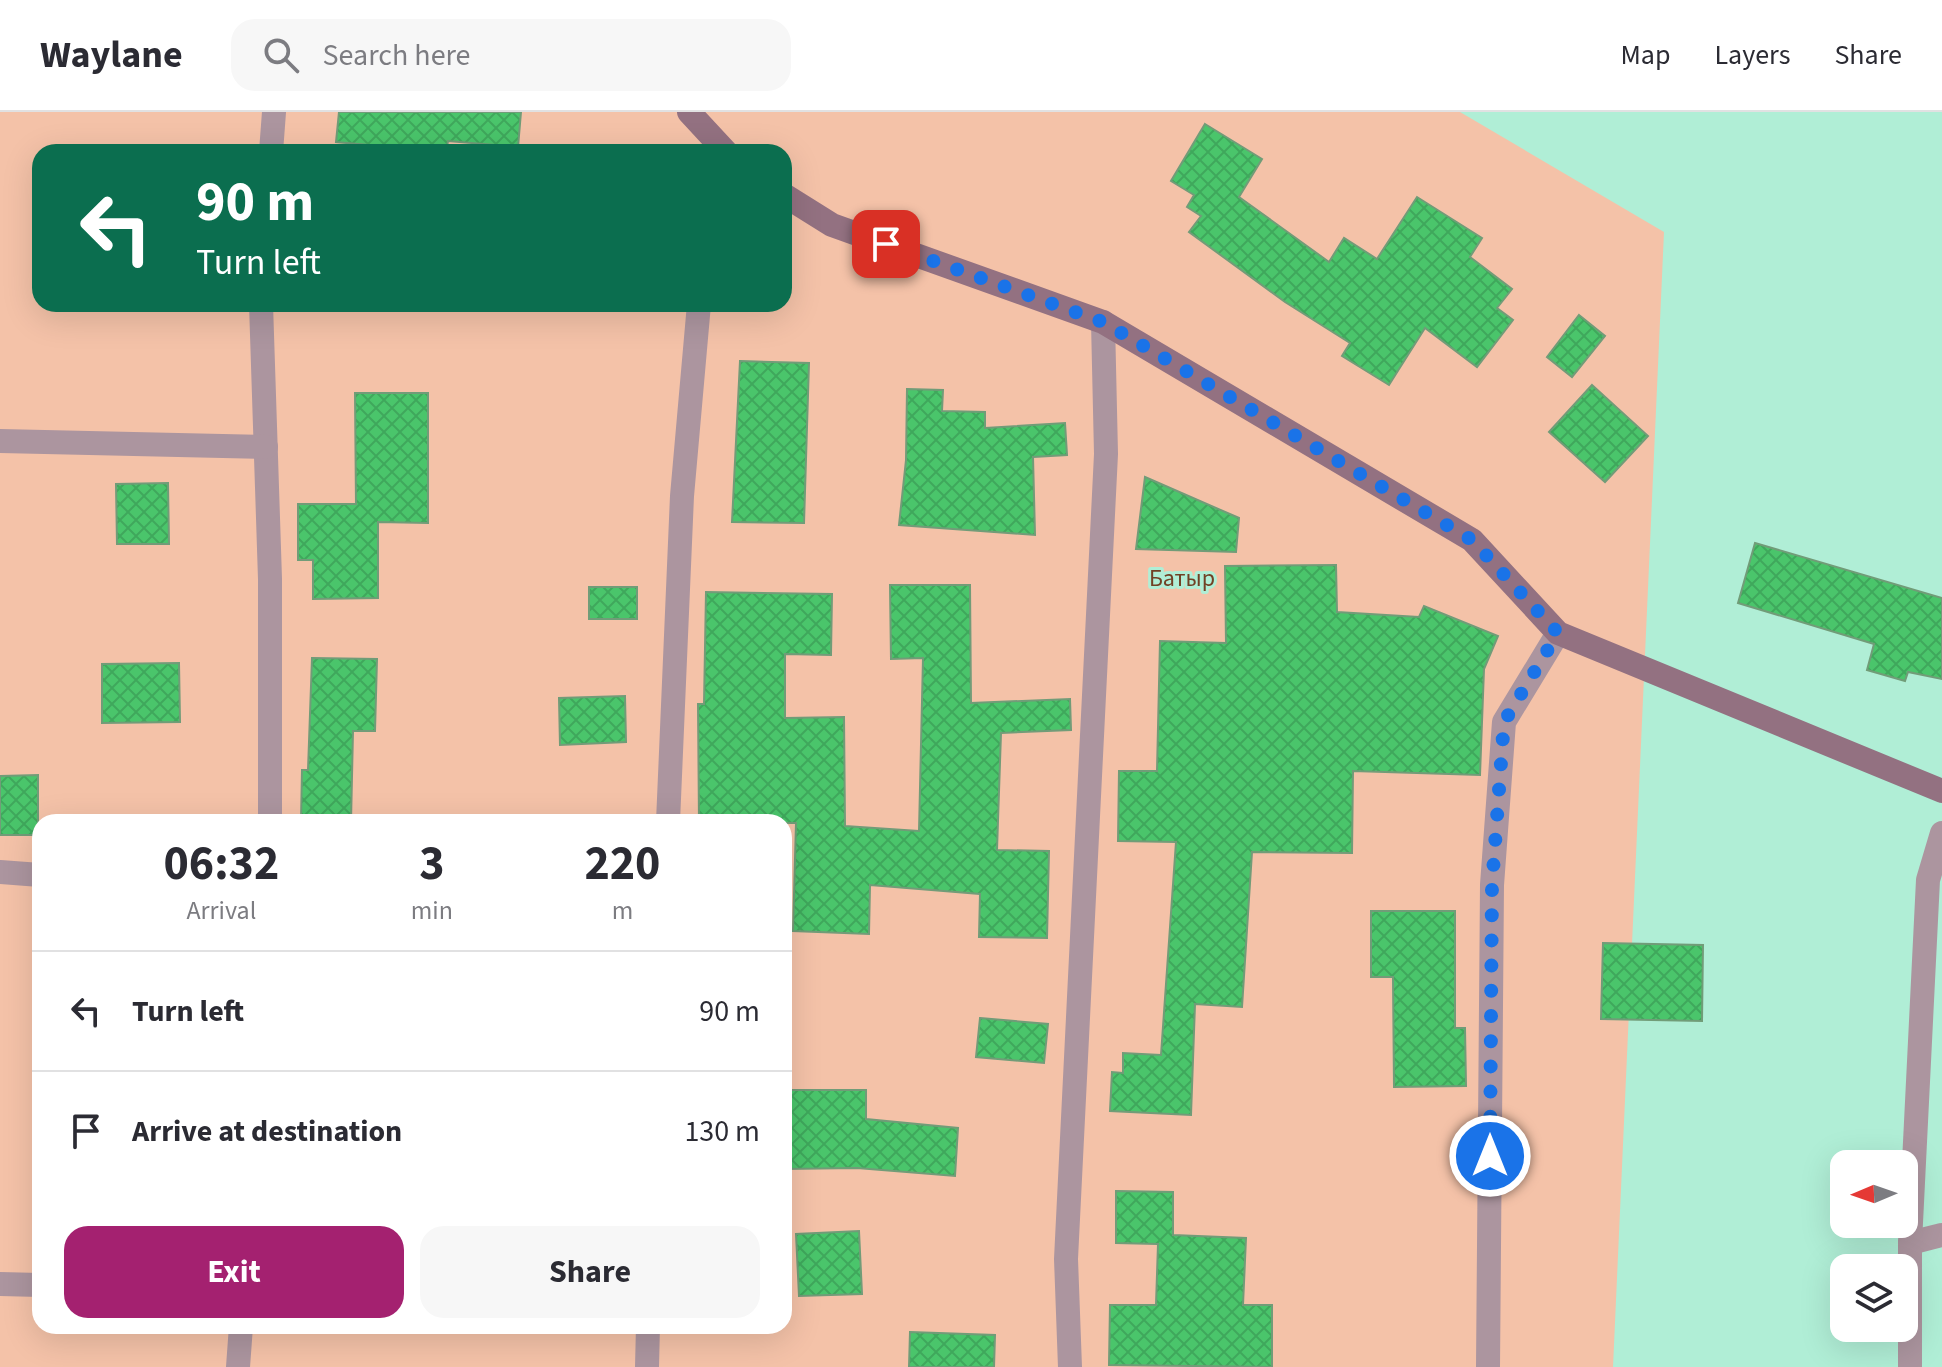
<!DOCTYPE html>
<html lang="en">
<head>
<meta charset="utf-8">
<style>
	body { margin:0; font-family:"Source Sans 3",sans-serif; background:#f7f7f7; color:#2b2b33; height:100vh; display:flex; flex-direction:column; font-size:30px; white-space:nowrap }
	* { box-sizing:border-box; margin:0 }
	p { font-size:26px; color:#7c7c81 }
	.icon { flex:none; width:44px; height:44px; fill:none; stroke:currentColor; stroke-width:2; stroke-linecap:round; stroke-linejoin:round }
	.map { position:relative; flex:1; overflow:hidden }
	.drawer { position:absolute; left:32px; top:702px; width:760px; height:520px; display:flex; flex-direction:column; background:#fff; border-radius:24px; box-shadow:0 8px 32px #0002 }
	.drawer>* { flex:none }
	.top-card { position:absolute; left:32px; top:32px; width:760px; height:168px; border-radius:24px; box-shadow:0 8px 32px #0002; background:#0b6e4f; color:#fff; overflow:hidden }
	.needle { width:52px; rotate:268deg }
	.fabs { position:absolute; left:1830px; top:1038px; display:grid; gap:16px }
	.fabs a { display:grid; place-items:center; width:88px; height:88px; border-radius:16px; background:#fff; box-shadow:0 8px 32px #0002; font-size:40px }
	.pin { position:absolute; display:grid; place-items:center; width:68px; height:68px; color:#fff; margin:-34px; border-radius:16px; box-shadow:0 4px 12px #0006 }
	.me { position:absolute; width:88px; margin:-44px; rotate:0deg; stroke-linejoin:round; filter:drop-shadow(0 0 6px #0008) }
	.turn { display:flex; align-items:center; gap:28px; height:168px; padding:0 32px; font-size:36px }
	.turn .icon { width:104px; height:104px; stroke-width:2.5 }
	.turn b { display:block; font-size:56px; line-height:68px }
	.eta { display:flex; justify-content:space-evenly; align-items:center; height:136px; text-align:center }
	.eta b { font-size:48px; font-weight:700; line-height:56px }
	.cta { display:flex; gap:16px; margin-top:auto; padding:16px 32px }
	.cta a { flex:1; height:92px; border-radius:24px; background:#a42170; color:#fff; font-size:32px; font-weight:700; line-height:92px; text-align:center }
	.cta a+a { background:#f7f7f7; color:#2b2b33 }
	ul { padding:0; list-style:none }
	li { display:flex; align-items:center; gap:24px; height:120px; padding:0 32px; border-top:2px solid #e1e1e2 }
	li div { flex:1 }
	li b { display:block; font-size:30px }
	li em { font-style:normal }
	header { display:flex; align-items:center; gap:48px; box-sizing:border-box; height:112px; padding:0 40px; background:#fff; border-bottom:2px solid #e1e1e2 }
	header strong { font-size:38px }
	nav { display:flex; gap:44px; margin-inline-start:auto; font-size:28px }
	.search { width:560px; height:72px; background:#f7f7f7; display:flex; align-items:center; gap:20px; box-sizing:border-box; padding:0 28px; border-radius:24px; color:#7c7c81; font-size:30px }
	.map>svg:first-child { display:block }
</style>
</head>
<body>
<header>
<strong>Waylane</strong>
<div class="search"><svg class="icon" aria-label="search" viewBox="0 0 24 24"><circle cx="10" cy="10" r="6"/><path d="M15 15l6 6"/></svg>Search here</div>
<nav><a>Map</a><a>Layers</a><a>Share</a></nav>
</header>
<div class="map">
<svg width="1942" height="1255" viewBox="0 0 1942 1255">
	<defs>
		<pattern id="building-cross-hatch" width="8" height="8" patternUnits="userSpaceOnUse" patternTransform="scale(2)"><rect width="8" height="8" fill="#4ac56b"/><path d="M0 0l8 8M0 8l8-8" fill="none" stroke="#3fa85c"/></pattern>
	</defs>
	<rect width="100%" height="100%" fill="#b0eed6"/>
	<path fill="#f4c2a8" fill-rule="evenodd" d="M0,0H1460L1664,120L1613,1255H0ZM40,40H784V192H40ZM40,710H784V1214H40Z"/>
	<g fill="url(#building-cross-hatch)" stroke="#719c78" stroke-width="2">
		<path d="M339,0H521L518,35L448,29L446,40L336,30Z"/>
		<path d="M1205,12L1262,47L1239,85L1329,150L1344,126L1377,147L1417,85L1482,126L1470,145L1512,177L1497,196L1513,208L1477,255L1425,216L1389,273L1342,244L1350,231L1285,190L1189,120L1201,104L1187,95L1194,83L1171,69Z"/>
		<path d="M1579,203L1605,224L1572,265L1547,245Z"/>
		<path d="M740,249L809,251L804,411L732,410Z"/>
		<path d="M1592,273L1648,324L1605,370L1549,320Z"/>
		<path d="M907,277L943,278L942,299L985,300V316L1065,311L1067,343L1033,345L1035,423L899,413L906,348Z"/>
		<path d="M355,281H428V411L378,410V486L313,487V448H298V392H356Z"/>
		<path d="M1145,365L1239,406L1236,440L1136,437Z"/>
		<path d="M168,371L169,432H117L116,372Z"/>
		<path d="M1755,431L1942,486V567L1908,560L1905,569L1867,558L1874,532L1738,491Z"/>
		<path d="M1336,453L1337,500L1419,505L1424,494L1498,524L1484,557L1480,663L1353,659L1352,741L1252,740L1242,895L1195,892L1191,1003L1110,999L1112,960L1123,961V941L1161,943L1176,730L1118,729L1119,659H1157L1160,529L1226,531L1225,454Z"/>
		<path d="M890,473H970L971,591L1070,587L1071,618L1001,621L997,738L1049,739L1047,826L979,825L980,782L870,773L869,822L793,819L796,711L699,710L698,592H704L706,480L832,482L831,543L785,542V606L844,605L845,714L919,719L923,546L891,547Z"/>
		<rect x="589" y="475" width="48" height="32"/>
		<path d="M312,546L377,547L375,619H353L351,710H301L302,658H308Z"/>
		<path d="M179,551L180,610L102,611V552Z"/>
		<path d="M625,584L626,630L560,633L559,586Z"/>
		<path d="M38,663V723H0V664Z"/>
		<path d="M1371,799H1455V916H1465L1466,974L1394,975L1393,865H1371Z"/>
		<path d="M1603,831L1703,833L1702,909L1601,907Z"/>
		<path d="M980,906L1048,912L1044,951L976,945Z"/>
		<path d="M784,978H866V1007L958,1016L955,1064L857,1056L784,1057Z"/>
		<path d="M1116,1079L1173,1080V1123L1246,1126L1243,1193H1272V1255L1109,1253L1110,1193H1156L1158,1132L1116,1131Z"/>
		<path d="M859,1119L862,1182L799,1184L796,1122Z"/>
		<path d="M910,1220L995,1223L994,1255H909Z"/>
	</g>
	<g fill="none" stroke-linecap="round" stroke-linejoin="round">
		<g stroke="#ac959f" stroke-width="24">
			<path d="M271,40L274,0"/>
			<path d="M261,192L270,467V710"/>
			<path d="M0,329L266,335"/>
			<path d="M668,710L682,384L699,192"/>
			<path d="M0,760L40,763"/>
			<path d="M1910,1131L1942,1123"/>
			<path d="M0,1172L40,1173"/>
			<path d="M238,1255L241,1214"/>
			<path d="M647,1255L648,1214"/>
			<path d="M1070,1255L1066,1147L1106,342L1103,210"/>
			<path d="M1488,1255L1492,773L1504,610L1558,521"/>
			<path d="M1910,1255V1131L1928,768L1942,721"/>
		</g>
		<g stroke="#937181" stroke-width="24">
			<path d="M689,0L726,40"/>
			<path d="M784,83L832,113L1103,210L1472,428L1558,521L1942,679"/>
		</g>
	</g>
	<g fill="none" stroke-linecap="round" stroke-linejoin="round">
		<path stroke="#1a73e8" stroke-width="14" stroke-dasharray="0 25.2" d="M886,132L1103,210L1472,428L1558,521L1504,610L1492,773L1490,1044"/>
	</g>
	<g text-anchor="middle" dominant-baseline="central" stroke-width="6" stroke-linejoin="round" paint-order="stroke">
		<g font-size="24" fill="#714125" stroke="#b0eed6">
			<text x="1182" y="466">Батыр</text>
		</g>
	</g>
</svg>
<div class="fabs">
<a><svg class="needle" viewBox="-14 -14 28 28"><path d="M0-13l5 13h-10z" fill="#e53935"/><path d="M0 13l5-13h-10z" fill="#7c7c81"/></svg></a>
<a><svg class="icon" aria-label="layers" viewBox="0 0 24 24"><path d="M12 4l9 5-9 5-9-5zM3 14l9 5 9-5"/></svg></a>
</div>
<div class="pin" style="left:886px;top:132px;background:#d93025"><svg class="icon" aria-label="arrive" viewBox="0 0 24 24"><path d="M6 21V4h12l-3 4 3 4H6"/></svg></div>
<svg class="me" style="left:1490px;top:1044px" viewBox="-20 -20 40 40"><circle r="17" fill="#1a73e8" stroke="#fff" stroke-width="3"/><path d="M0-11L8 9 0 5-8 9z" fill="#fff"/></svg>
<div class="top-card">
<div class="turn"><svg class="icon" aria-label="left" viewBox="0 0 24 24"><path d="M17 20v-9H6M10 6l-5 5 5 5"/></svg><div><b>90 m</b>Turn left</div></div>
</div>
<section class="drawer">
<div class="eta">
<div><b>06:32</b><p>Arrival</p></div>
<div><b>3</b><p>min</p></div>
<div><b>220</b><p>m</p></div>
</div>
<ul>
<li><svg class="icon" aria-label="left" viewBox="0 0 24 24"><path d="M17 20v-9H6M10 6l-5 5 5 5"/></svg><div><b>Turn left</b></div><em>90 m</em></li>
<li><svg class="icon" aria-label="arrive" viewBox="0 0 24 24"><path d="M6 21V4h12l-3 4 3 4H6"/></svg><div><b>Arrive at destination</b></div><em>130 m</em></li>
</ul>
<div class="cta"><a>Exit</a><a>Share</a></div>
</section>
</div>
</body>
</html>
